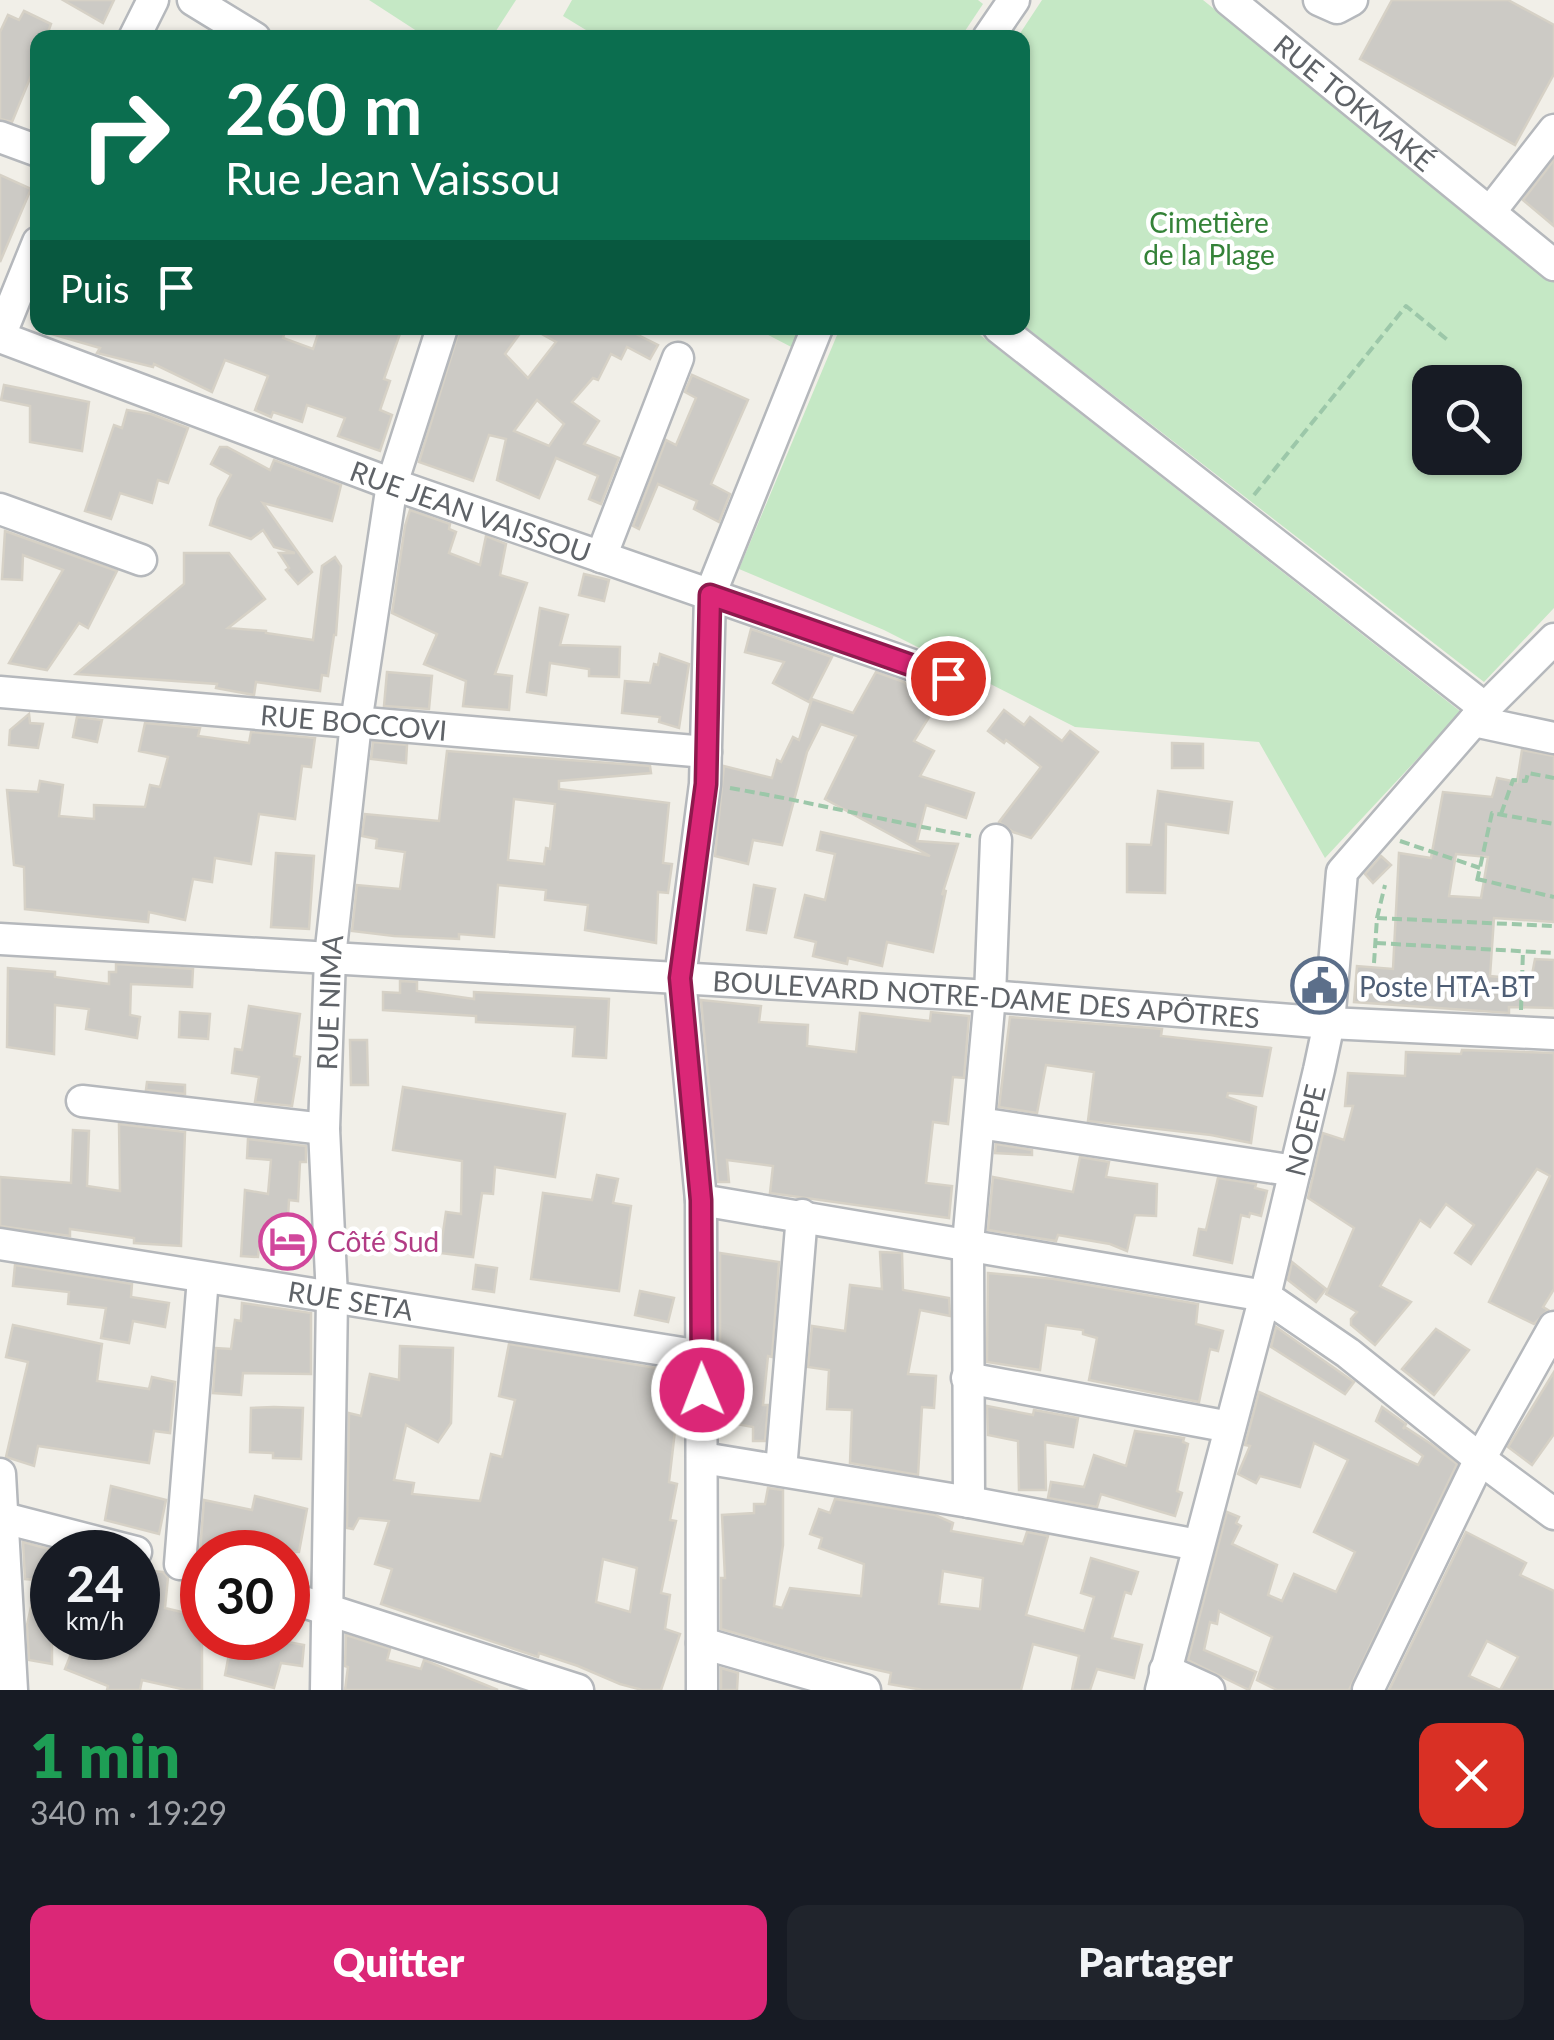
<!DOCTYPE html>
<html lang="fr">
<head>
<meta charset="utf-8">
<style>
	body { margin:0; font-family:Lato,sans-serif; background:#20242c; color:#f1f3f6; height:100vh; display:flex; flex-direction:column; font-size:38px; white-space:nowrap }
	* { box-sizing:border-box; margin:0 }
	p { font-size:32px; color:#9ea1a6 }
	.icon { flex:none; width:55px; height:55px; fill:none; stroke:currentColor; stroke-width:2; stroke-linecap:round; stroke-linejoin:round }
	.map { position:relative; height:1690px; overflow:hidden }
	.sheet { display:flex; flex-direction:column; background:#171b24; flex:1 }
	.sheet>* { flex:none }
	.top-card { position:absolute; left:30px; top:30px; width:1000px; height:305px; border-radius:20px; box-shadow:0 2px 8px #0004; background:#0b6e4f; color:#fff; overflow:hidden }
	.tools { position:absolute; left:1412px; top:365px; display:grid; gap:20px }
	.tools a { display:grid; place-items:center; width:110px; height:110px; border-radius:20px; background:#171b24; box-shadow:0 2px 8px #0004; font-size:50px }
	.speed { position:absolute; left:30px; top:1530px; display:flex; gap:20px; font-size:50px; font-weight:700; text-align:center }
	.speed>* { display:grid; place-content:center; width:130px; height:130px; border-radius:50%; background:#171b24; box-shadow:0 2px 8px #0004; line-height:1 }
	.speed small { font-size:25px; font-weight:400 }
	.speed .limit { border:15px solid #d22; background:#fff; color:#111 }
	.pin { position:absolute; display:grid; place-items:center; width:85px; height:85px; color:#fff; margin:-42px; border:5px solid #fff; border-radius:50%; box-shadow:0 2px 10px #0007 }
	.me { position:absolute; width:110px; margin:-55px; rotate:359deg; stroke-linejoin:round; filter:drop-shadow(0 0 8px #0008) }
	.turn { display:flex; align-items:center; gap:35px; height:210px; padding:0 30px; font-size:45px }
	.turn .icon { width:130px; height:130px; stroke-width:2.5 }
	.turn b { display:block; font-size:70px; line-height:85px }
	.then { display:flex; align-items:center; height:95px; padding:0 30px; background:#0003; gap:20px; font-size:38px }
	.round { display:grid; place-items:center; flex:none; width:105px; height:105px; border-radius:20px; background:#20242c }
	.headline { display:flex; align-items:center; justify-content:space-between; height:170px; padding:0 30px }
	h1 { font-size:60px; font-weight:800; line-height:75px; color:#1e9e55 }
	.action { display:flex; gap:20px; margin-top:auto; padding:20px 30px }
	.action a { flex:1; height:115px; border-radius:20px; background:#db2777; color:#fff; font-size:40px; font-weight:800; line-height:115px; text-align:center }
	.action a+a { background:#20242c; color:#f1f3f6 }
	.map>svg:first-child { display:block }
</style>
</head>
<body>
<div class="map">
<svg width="1554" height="1690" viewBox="0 0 1554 1690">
	<rect width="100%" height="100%" fill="#f1efe8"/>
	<g fill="#c5e8c5" fill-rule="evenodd">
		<path d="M369,0H516L492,37H426Z"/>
		<path d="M572,0H978L983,4L961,37L599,38L563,16Z"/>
		<path d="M1042,0H1203L1554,282V608L1484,682L1023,325L1022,38H1017ZM1430,382H1505V458H1430Z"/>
		<path d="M755,328H807L799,351Z"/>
		<path d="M840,328H971L1461,712L1325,858L1259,742L1075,727L884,630L739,569Z"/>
	</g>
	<g fill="#cccac5" stroke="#d6d1c6" stroke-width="2.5" fill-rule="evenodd">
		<path d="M63,0H114L103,23Z"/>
		<path d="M1392,0H1508L1554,25V74L1515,145L1360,59Z"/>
		<path d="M24,11L51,24L46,38H38V59L12,122L0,119V32L8,15L19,20Z"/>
		<path d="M1554,160V226L1523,200Z"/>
		<path d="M0,175L31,189L0,262Z"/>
		<path d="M45,328H286L283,338L313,349L320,328H402L384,379L390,381L380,410L392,415L380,451L338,436L345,418L307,405L302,422L273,412L271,417L255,410L268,376L225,360L212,392L154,364L153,367L97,353L100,348L45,332Z"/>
		<path d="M460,328H524L505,354L528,378L556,342L531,328H624L658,345L650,359L627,347L621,359L611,354L598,380L593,378L572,402L599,421L584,444L619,458L601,504L589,499L598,476L556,458L539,498L497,480L506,439L489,435L473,481L419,462ZM537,400L564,424L549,446L514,431Z"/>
		<path d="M692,375L748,400L711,484L730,494L719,522L694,509L697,501L658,484L639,529L633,526L666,440L676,445L696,398L685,392Z"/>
		<path d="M4,385L89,402L82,451L30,442V406L1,400Z"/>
		<path d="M127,410L151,414L188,428L168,483L158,480L152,503L120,493L111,519L85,511L114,425L122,428Z"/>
		<path d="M220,447H227L270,470L274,460L341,485L332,521L263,503L312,572L298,584L286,570L289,568L279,553H295L274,547L263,530L251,539L210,525L218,499L231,475L211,464Z"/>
		<path d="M410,510L450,524L449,529L456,532L449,553L480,565L486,536L506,544L500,575L527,583L495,674L512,676L509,710L463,706L466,681L424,664L437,634L392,613L405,526Z"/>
		<path d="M5,531L117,571L88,628L79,623L47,670L9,663L63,570L23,555L22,580L2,579Z"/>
		<path d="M184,553H229L265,599L228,628L266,631V633L313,640L322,566L335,557L341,566L336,635H334L328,676L322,675L320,691L256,682L254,695L216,688L217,684L76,674L184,584Z"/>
		<path d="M584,574L609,580L604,601L579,595Z"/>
		<path d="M540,608L568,615L560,645L620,647L619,677L589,676V669L550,663L546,695L527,692Z"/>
		<path d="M751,629L832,657L809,702L773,683L784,662L745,652Z"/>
		<path d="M660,654L689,664L679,728L659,722L660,717L622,713L625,681L650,683L654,664L658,665Z"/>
		<path d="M387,672L432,676L429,709L384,706Z"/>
		<path d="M876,672L904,682L917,693L921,688L943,695L914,741L934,751L920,776L974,793L966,818L926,805L917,841L958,844L942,895L946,890L933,952L887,942L882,966L848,958L847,964L813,956L816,942L795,937L805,895L825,900L835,854L817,850L821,832L930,856L825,799L856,736L821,724L807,752L782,845L753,840L748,864L715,856L724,766L772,778L777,760L781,762L793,737L799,740L812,699L853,713Z"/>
		<path d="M1004,710L1024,725L1030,717L1062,741L1070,731L1098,752L1031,838L1013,832L999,822L1041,767L1006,740L1004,743L988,731Z"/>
		<path d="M29,714L30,723L43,724L38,748L9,745L10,730Z"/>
		<path d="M77,717L102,720L97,742L73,737Z"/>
		<path d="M145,723L200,728L198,736L249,743L251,732L315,738L311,767L302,766L295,819L259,814L251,864L215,858L212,882L193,879L185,920L149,912L148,922L25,909L24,867L14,865L7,790L38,792L40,781L63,785L59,816L94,819V805L145,807L150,785L160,787L168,757L139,751Z"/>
		<path d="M373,742L407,745L406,763L371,759Z"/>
		<path d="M1172,743L1203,744V768H1172Z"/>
		<path d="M1522,750L1554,756V922L1494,918L1490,976L1531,980L1535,959L1554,960V1008L1509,1007V1013L1354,1002L1357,966L1393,969L1399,853L1431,858L1443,792L1492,797L1497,778L1517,782ZM1456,854L1488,857L1481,898L1449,896Z"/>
		<path d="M447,751L650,766L651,773L559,781V789L669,803L663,863L672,864L668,893L658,892L656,943L585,930L588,905L545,900L546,890L498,885L494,937L459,934V939L394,936L352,931L357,885L400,889L405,852L376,848L377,839L362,836L365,814L439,821ZM514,799L555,804L550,849L546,848L544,864L508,860Z"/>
		<path d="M1158,791L1232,802L1228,833L1166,824L1165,893L1127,892V844L1151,845Z"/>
		<path d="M276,853L314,856L309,929L271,927Z"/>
		<path d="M1381,856L1391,865L1373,883L1365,874Z"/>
		<path d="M754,885L775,889L766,933L747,930Z"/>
		<path d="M116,964L193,969L192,987L131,984L130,1015L140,1017L137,1038L86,1029L89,1009L55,1005L54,1054L7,1047L8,968L55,972V977L109,984V972H116Z"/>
		<path d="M400,981L417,982V991L474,999V992L609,999L606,1058L573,1056L575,1027L476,1022V1016L383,1010V992L400,993Z"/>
		<path d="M701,1000L761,1006L759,1022L808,1025L807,1046L856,1052L860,1013L930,1021L931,1012L969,1016L964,1078L953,1077L948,1124L933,1122L926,1183L952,1186L949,1218L770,1193L773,1166L727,1160L729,1182H718Z"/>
		<path d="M249,1006L300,1014L294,1056L300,1057L292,1106L255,1102L259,1077L232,1073L235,1049L242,1050Z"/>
		<path d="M180,1012L210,1014L208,1039L179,1037Z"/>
		<path d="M1010,1017L1162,1029L1161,1036L1271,1048L1262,1096L1228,1093L1227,1097L1256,1107L1251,1143L1211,1135L1088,1121L1094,1072L1046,1065L1037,1113L999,1107Z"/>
		<path d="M350,1040H367L368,1085H351Z"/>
		<path d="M1462,1050L1554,1053V1289L1543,1307L1548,1310L1534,1324L1489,1302L1550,1176L1537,1169L1471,1264L1455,1253L1474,1225L1446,1204L1430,1227L1420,1220L1380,1286L1411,1302L1375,1345L1351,1325V1319L1357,1312L1326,1294L1354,1228L1308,1198L1323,1133L1344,1140L1353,1106H1345L1348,1073L1405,1076L1406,1052L1461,1054Z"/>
		<path d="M147,1082L185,1085V1094L146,1090Z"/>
		<path d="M403,1087L565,1114L555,1177L495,1167L493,1194L482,1193L473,1257L440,1253L446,1212L461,1214L462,1161L393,1150Z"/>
		<path d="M119,1124L185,1132L181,1246L134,1243V1238L70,1229V1236L0,1226V1177L71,1183L73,1130L89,1131L87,1186L120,1191Z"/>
		<path d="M248,1139L306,1146V1162H300L298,1201L289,1200L287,1234L279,1233L278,1250L259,1248L258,1257L241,1256L245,1190L268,1194L271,1160L247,1158Z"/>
		<path d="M996,1144L1032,1150V1155L995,1153Z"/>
		<path d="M1080,1157L1109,1162L1106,1177L1157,1184L1156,1216L1135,1215L1127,1251L1110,1244L1058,1235L1056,1241L988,1230L993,1177L1073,1192Z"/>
		<path d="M597,1175L618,1179L613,1203L631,1206L619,1291L531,1279L543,1193L592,1200Z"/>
		<path d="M1218,1178L1256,1184L1255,1188L1267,1191L1261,1216L1250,1213L1249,1217L1241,1215L1232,1263L1194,1255L1199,1229L1206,1230Z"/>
		<path d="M880,1252L902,1253L903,1290L949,1298L950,1316L920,1310L908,1374L936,1376L934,1408L922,1407L918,1475L850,1463L852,1410L827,1409L829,1370L808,1367L812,1326L845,1331L850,1285L882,1289Z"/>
		<path d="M720,1253L779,1262L772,1357L768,1356L763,1405H768L765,1441H753V1427L720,1421Z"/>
		<path d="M1292,1262L1326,1289L1316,1302L1288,1280Z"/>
		<path d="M15,1265L132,1284L131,1297L169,1303L165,1327L133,1321L129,1343L101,1338L106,1308L68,1304L69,1292L13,1286Z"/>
		<path d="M476,1265L497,1268L494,1292L473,1289Z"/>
		<path d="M988,1273L1054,1279L1198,1304L1196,1324L1223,1331L1218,1351L1210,1349L1199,1402L1089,1380L1097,1338L1083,1334V1330L1046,1325L1040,1370L987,1362Z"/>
		<path d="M640,1291L674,1298L668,1322L635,1315Z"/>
		<path d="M242,1303L311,1313V1374L243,1373L241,1395L213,1393L216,1348L231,1349L235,1320L241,1321Z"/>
		<path d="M13,1325L102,1344L97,1381L149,1389L152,1377L175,1382L170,1433L154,1431L149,1463L38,1446L34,1466L6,1457L28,1362L6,1357Z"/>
		<path d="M1276,1327L1354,1382L1345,1394L1271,1347Z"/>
		<path d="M1436,1329L1469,1350L1434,1395L1402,1369Z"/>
		<path d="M509,1344L681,1372L680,1423L676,1422L669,1482L677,1484L670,1520L676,1521L661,1593L670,1595L665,1629L680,1634L661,1690H642L620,1684L578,1666L539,1653L538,1657L381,1604L392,1569L375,1564L389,1521L359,1518L353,1529L347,1528L349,1413L361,1416L370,1374L399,1380L400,1346L453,1348L451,1423L438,1442L406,1425L394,1480L414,1483L412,1494L480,1501L491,1454L502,1457L515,1400L499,1396ZM603,1559L637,1568L630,1612L596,1602Z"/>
		<path d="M1554,1372V1434L1532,1465L1508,1447Z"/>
		<path d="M1259,1392L1418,1465L1423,1456L1376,1421L1382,1407L1406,1424L1403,1429L1405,1427L1431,1444L1457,1464L1349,1690H1277L1257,1680L1272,1637L1219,1611L1217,1624L1210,1622L1204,1650L1256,1672L1249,1690L1188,1660L1227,1512L1239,1517L1236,1523L1241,1526L1232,1544L1277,1565L1268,1595L1282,1601L1294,1574L1336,1592L1355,1552L1314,1532L1348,1460L1314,1443L1300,1487L1260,1476L1256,1483L1238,1474L1250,1446L1245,1445Z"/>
		<path d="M987,1406L1033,1415L1034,1410L1078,1418L1073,1447L1045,1442L1046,1490H1019L1018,1441L988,1435Z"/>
		<path d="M274,1407L303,1408L301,1459L273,1458V1453L250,1452L251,1408Z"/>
		<path d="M1135,1431L1184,1438L1183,1442L1188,1444L1177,1491L1182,1493L1175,1516L1101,1494L1097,1507L1048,1498L1051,1482L1084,1487L1094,1455L1126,1466Z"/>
		<path d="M111,1486L166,1500L159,1534L105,1520Z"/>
		<path d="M768,1488L783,1490V1545L774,1606L782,1608L790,1588L861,1596L864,1564L819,1548L822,1538L810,1534L819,1509L830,1513L835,1499L935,1515L953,1523L951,1531L1023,1544L1027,1532L1048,1536L1026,1615L1084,1631L1094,1597L1081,1593L1091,1558L1138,1572L1131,1594L1125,1592L1112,1638L1142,1645L1134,1678L1097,1669L1090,1690H1072L1079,1656L1033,1644L1021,1690H923L889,1684L891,1673L819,1657L721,1629V1578H725L722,1515L754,1513V1504H765ZM943,1571L983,1578L980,1609L939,1604Z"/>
		<path d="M255,1496L307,1509L299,1552H200L204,1500L252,1510Z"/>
		<path d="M1466,1532L1526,1563L1520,1575L1554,1591V1690H1389ZM1487,1641L1518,1657L1500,1690L1469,1676Z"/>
		<path d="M23,1542L52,1550V1664L29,1660L27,1625L37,1580L25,1579Z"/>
		<path d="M138,1570L163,1572L168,1578L165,1608L202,1617V1690H186L142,1680L140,1690H107L108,1686L65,1669L77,1639L118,1655L123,1638H138Z"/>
		<path d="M346,1635L390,1649L387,1660L421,1669L424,1660L498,1690H345L348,1667L345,1666Z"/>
		<path d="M232,1638H267L304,1645L302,1666L281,1663L274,1688L225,1675Z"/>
		<path d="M721,1668L738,1673L737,1690H721Z"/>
	</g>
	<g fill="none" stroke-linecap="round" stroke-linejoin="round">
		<defs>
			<g id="minor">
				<path d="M193,0L255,38"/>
				<path id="s1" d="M1229,0L1554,265"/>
				<path d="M1319,0L1337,8L1352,0"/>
				<path d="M134,38L153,0"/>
				<path d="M988,38L1014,0"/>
				<path d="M0,137L38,151"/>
				<path d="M1490,212L1554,130"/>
				<path d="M999,328L1485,708"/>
				<path d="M0,336L38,242"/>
				<path id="s2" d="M0,337L392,484L947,677"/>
				<path d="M0,509L141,560"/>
				<path d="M601,557L678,358"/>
				<path id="s3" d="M0,692L706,752"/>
				<path d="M1474,721L1554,738"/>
				<path id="s4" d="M0,939L990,996L1329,1023L1554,1034"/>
				<path d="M82,1101L324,1129"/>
				<path d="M979,1123L1295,1171"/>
				<path d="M701,1200L1265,1296L1348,1353L1480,1459L1554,1514"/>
				<path id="s5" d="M0,1244L701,1356"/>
				<path d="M967,1378L1230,1427"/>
				<path d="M703,1458L969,1502L1198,1545"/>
				<path d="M781,1470L802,1215"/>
				<path d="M0,1474L12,1690"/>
				<path d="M969,1502L968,1243L990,996L996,840"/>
				<path d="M0,1517L136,1552"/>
				<path d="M180,1564L203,1278"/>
				<path d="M288,1597L578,1690"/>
				<path d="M702,1643L865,1690"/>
				<path d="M1165,1670L1209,1690"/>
				<path id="s6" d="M326,1690L332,1297L324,1129L330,957L356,723L392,484L442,328"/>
				<path d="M702,1690L701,1200L680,978L705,784L710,595L817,328"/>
				<path id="s7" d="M1161,1690L1265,1296L1319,1070L1329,1023L1342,872L1485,708L1554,639"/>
				<path d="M1368,1690L1480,1459L1554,1327"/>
			</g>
		</defs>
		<use href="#minor" stroke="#b5b8bc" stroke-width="35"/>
		<g stroke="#9cc7a9" stroke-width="4" stroke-dasharray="10 5" stroke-linecap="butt">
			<path d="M1254,495L1406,306L1450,342"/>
			<path d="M730,788C811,802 890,822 971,836"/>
			<path d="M1501,814L1513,780L1526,781L1528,773L1554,778"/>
			<path d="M1400,841L1480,868"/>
			<path d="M1477,879L1554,897"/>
			<path d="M1477,881L1492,813L1554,824"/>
			<path d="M1377,918L1554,926"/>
			<path d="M1376,943L1554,953"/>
			<path d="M1374,963L1377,918L1385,885"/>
			<path d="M1521,1010L1523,951"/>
		</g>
		<use href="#minor" stroke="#fff" stroke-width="30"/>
	</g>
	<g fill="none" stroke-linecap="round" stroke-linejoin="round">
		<defs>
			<path id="route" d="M702,1390L701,1200L680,978L706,784L710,595L948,678"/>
		</defs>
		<use href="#route" stroke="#8e194d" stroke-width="25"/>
		<use href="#route" stroke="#db2777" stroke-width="18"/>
	</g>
	<defs>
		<symbol id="civic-ring" viewBox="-11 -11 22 22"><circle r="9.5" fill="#fff" stroke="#5c6f8a" stroke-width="1.5"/><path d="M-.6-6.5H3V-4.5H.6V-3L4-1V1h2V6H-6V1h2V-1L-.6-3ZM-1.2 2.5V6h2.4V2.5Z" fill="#5c6f8a"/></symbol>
		<symbol id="hotel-ring" viewBox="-11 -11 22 22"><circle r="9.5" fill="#fff" stroke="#d1479c" stroke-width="1.5"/><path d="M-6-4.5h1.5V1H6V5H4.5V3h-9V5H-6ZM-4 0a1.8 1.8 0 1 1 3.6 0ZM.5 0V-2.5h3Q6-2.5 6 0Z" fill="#d1479c"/></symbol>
	</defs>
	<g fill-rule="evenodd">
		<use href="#civic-ring" x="1288" y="954" width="63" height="63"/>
		<use href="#hotel-ring" x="256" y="1210" width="63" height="63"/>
	</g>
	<g text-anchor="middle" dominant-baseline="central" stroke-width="9" stroke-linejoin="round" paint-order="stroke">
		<g font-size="28" fill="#5f6368" stroke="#fff">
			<text stroke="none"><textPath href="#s1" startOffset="162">RUE TOKMAKÉ</textPath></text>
			<text stroke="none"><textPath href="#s2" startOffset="502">RUE JEAN VAISSOU</textPath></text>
			<text stroke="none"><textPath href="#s3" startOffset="355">RUE BOCCOVI</textPath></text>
			<text stroke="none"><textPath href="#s4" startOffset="988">BOULEVARD NOTRE-DAME DES APÔTRES</textPath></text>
			<text stroke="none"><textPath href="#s6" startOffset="688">RUE NIMA</textPath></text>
			<text stroke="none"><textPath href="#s7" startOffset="578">NOEPE</textPath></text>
			<text stroke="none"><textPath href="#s5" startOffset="355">RUE SETA</textPath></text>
		</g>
		<g font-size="28" fill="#348238" stroke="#fff">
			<text x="1209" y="222">Cimetière<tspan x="1209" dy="32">de la Plage</tspan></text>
		</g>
		<g font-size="28" fill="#4e5e75" stroke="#fff" text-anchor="start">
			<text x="1359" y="986">Poste HTA-BT</text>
		</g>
		<g font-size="28" fill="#b23c85" stroke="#fff" text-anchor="start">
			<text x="327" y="1241">Côté Sud</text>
		</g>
	</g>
</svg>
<div class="tools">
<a><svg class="icon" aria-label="search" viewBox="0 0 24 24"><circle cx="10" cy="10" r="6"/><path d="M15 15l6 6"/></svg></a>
</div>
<div class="speed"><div>24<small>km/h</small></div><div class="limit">30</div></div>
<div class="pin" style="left:948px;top:678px;background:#d93025"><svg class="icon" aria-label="arrive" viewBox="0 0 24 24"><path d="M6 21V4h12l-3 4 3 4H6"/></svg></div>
<svg class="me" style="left:702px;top:1390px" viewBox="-20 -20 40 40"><circle r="17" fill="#db2777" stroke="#fff" stroke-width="3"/><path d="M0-11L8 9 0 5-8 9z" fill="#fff"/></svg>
<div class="top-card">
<div class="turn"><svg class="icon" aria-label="right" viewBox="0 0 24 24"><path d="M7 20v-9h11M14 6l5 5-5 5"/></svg><div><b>260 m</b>Rue Jean Vaissou</div></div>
<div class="then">Puis<svg class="icon" aria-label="arrive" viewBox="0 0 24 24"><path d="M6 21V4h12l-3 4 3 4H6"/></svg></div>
</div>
</div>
<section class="sheet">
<div class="headline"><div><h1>1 min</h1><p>340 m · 19:29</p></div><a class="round" style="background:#d93025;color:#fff"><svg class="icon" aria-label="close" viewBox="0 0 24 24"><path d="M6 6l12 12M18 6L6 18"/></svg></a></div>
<div class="action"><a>Quitter</a><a>Partager</a></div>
</section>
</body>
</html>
